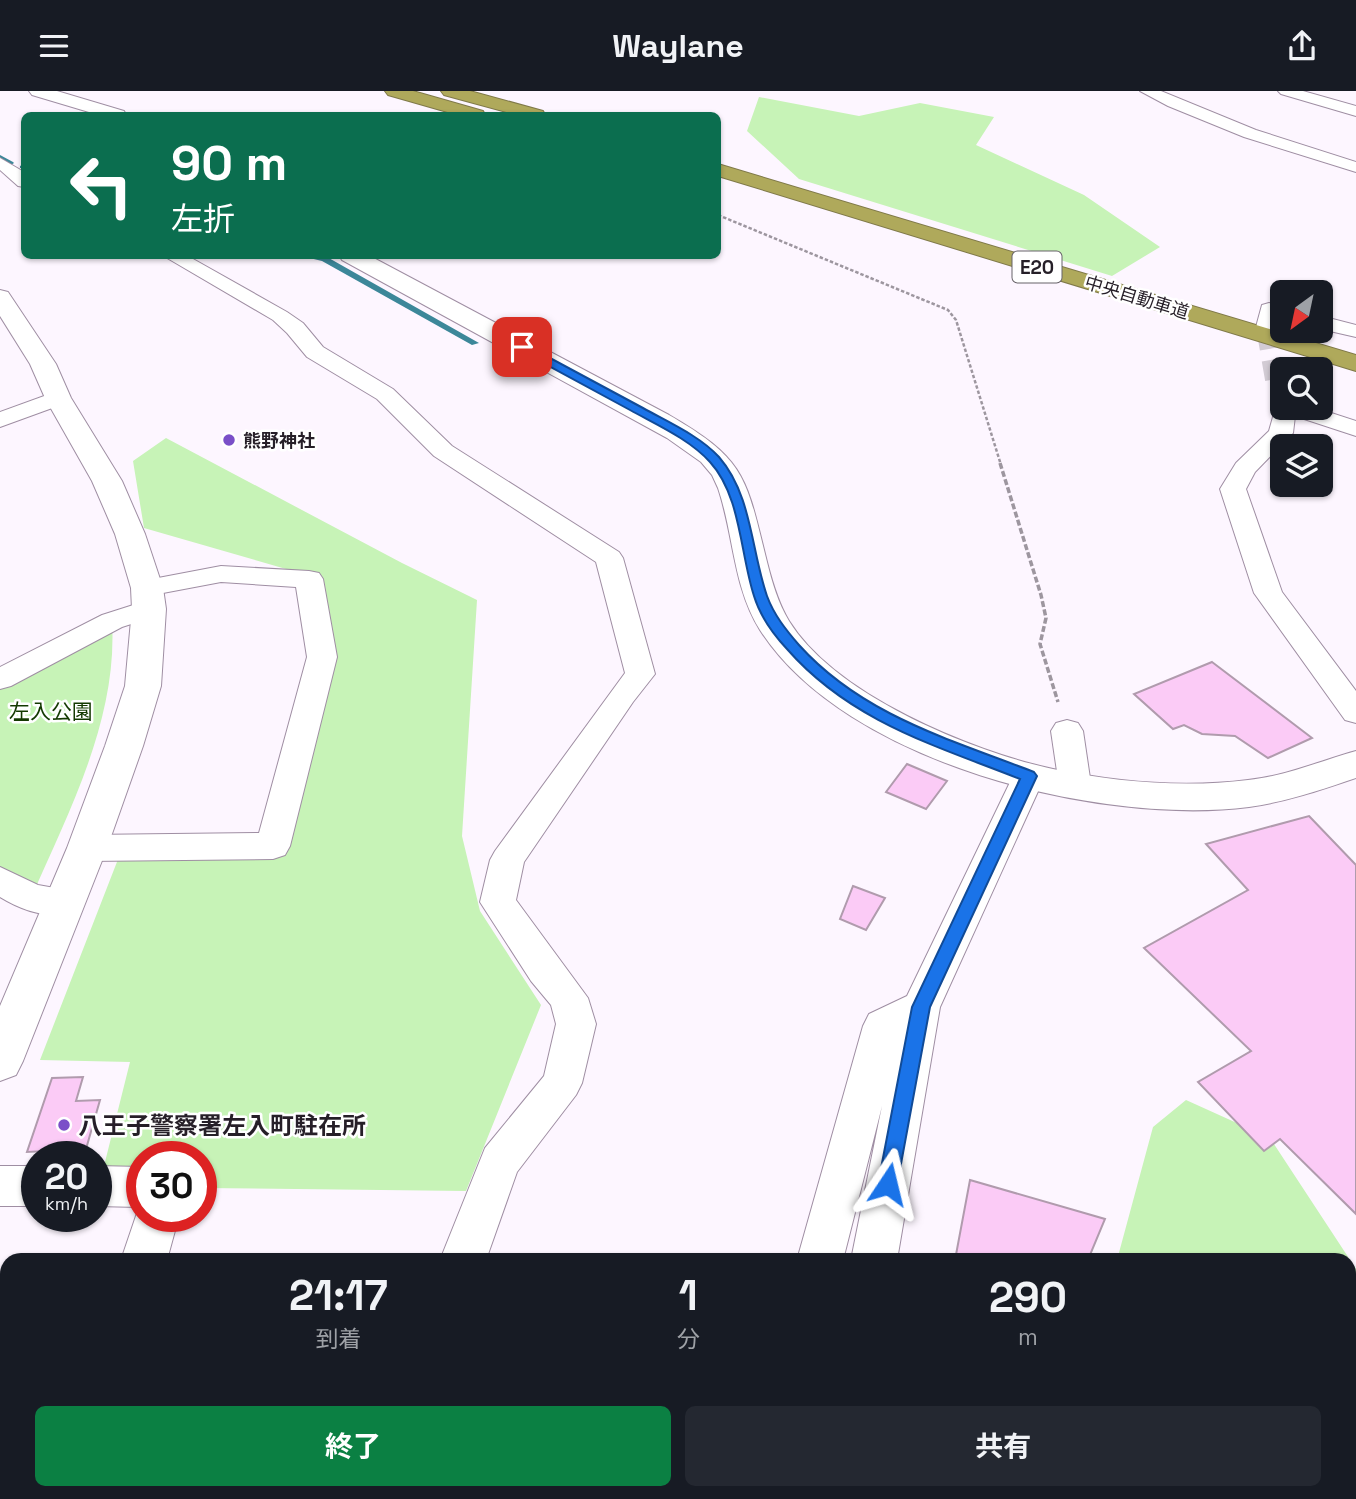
<!DOCTYPE html>
<html lang="ja">
<head>
<meta charset="utf-8">
<style>
	body { margin:0; font-family:"Space Grotesk","Noto Sans JP",sans-serif; background:#242831; color:#f1f3f6; height:100vh; display:flex; flex-direction:column; font-size:26px; white-space:nowrap }
	* { box-sizing:border-box; margin:0 }
	p { font-size:23px; color:#9ea1a6 }
	.icon { flex:none; width:38px; height:38px; fill:none; stroke:currentColor; stroke-width:2; stroke-linecap:round; stroke-linejoin:round }
	.map { position:relative; flex:1; overflow:hidden }
	.side { position:absolute; left:0px; top:1162px; width:1356px; height:247px; display:flex; flex-direction:column; background:#171b24; border-radius:21px 21px 0 0; box-shadow:0 2px 5px #0004 }
	.side>* { flex:none }
	.banner { position:absolute; left:21px; top:21px; width:700px; height:147px; border-radius:10px; box-shadow:0 2px 5px #0004; background:#0b6e4f; color:#fff; overflow:hidden }
	.needle { width:46px; rotate:213deg }
	.fabs { position:absolute; left:1270px; top:189px; display:grid; gap:14px }
	.fabs a { display:grid; place-items:center; width:63px; height:63px; border-radius:10px; background:#171b24; box-shadow:0 2px 5px #0004; font-size:35px }
	.speed { position:absolute; left:21px; top:1050px; display:flex; gap:14px; font-size:35px; font-weight:700; text-align:center }
	.speed>* { display:grid; place-content:center; width:91px; height:91px; border-radius:50%; background:#171b24; box-shadow:0 2px 5px #0004; line-height:1 }
	.speed small { font-size:18px; font-weight:400 }
	.speed .limit { border:10px solid #d22; background:#fff; color:#111 }
	.pin { position:absolute; display:grid; place-items:center; width:60px; height:60px; color:#fff; margin:-30px; border-radius:14px; box-shadow:0 4px 10px #0006 }
	.me { position:absolute; width:77px; margin:-38px; rotate:10deg; stroke-linejoin:round; filter:drop-shadow(0 0 5px #0008) }
	.turn { display:flex; align-items:center; gap:24px; height:147px; padding:0 35px; font-size:32px }
	.turn .icon { width:91px; height:91px; stroke-width:2.5 }
	.turn b { display:block; font-size:49px; line-height:60px }
	.eta { display:flex; justify-content:space-evenly; align-items:center; height:119px; text-align:center }
	.eta b { font-size:42px; font-weight:700; line-height:49px }
	.primary-button { display:flex; gap:14px; margin-top:auto; padding:14px 35px }
	.primary-button a { flex:1; height:80px; border-radius:10px; background:#0b8043; color:#fff; font-size:28px; font-weight:700; line-height:80px; text-align:center }
	.primary-button a+a { background:#242831; color:#f1f3f6 }
	header { display:flex; justify-content:space-between; align-items:center; height:91px; padding:0 35px; background:#171b24; font-size:32px; font-weight:700 }
	.map>svg:first-child { display:block }
</style>
</head>
<body>
<header><svg class="icon" aria-label="menu" viewBox="0 0 24 24"><path d="M4 6h16M4 12h16M4 18h16"/></svg>Waylane<svg class="icon" aria-label="share" viewBox="0 0 24 24"><path d="M12 15V3M7 8l5-5 5 5M5 13v7h14v-7"/></svg></header>
<div class="map">
<svg width="1356" height="1408" viewBox="0 0 1356 1408">
	<rect width="100%" height="100%" fill="#fdf6ff"/>
	<g fill="#c7f3b7">
		<path d="M759,6L859,25L920,12L994,26L976,54L1084,104L1160,156L1112,185L799,88L747,40Z"/>
		<path d="M166,347L402,472L477,509L462,745L480,820L541,914L466,1100L201,1097V1066H142V1096L99,1095L130,971L40,969L122,758L273,754L324,489L144,437L133,370Z"/>
		<path d="M112,530C118,628 69,720 31,807L0,789V588Z"/>
		<path d="M1186,1009L1270,1047L1356,1178V1408H965L967,1402H1349V1169H1117L1153,1036Z"/>
	</g>
	<g fill="none" stroke-linecap="round" stroke-linejoin="round">
		<g fill="#3c8799" fill-rule="evenodd">
			<path d="M0,64L13,71L14,72L11,74L0,69Z"/>
			<path d="M24,73V77H20V75Z"/>
			<path d="M297,164L327,166L479,252L472,254L322,170Z"/>
		</g>
	</g>
	<g fill="#fbcbf6" stroke="#b09bad" stroke-width="2">
		<path d="M1212,571L1312,647L1268,667L1235,645L1202,643L1184,634L1173,638L1134,603Z"/>
		<path d="M907,673L947,690L926,718L886,701Z"/>
		<path d="M1309,725L1356,774V1123L1280,1048L1264,1060L1198,991L1251,960L1144,857L1248,799L1206,753Z"/>
		<path d="M853,795L885,807L866,839L840,828Z"/>
		<path d="M83,986L76,1010L100,1009L86,1058L27,1061L52,987Z"/>
		<path d="M970,1089L1105,1128L1090,1164L1074,1169H955Z"/>
	</g>
	<g fill="none" stroke-linecap="round" stroke-linejoin="round">
		<path stroke="#d2cbd4" stroke-width="22" stroke-dasharray="22 11" stroke-linecap="butt" d="M1267,236L1276,288"/>
		<defs>
			<g id="street">
				<path d="M1140,0H1161L1256,39L1356,71V81L1244,46L1168,15Z"/>
				<path d="M1278,0H1303L1356,15V25L1281,3Z"/>
				<path d="M0,67L24,81V96L18,95L0,79Z"/>
				<path d="M162,164H186L287,221L303,232L323,256L393,298L452,355L619,461L623,467L655,583L633,611L524,771L516,809L588,907L596,933L582,992L576,1004L517,1081L486,1169H440L485,1057L544,985L556,933L551,914L531,890L480,811L490,769L495,760L625,582L596,471L434,365L377,308L307,266L287,242L273,229Z"/>
				<path d="M1269,212L1283,215V227L1279,226L1275,241H1259L1256,236L1262,214Z"/>
				<path d="M1321,225L1356,234V246L1321,238Z"/>
				<path d="M58,300L66,302L70,307L66,312L0,336V321Z"/>
				<path d="M1283,311V317H1316L1356,330V345L1295,325L1293,342L1255,381L1246,398L1282,501L1356,600V632L1345,629L1254,502L1220,398L1236,372L1269,340L1277,312Z"/>
				<path d="M221,475L309,480L319,482L323,488L337,566L290,755L285,764L273,768L87,770L75,766L70,757L75,748L87,744L259,742L307,566L296,496L221,491L147,505L137,503L133,497L137,491Z"/>
				<path d="M149,509L159,512L163,518L159,524L122,536L11,595L0,598V576L102,524Z"/>
				<path d="M1067,629L1078,632L1083,640L1091,694L1087,702L1075,706L1063,702L1059,694L1051,640L1056,632Z"/>
				<path d="M1029,674L1041,677L1045,685L940,916L897,1169H851L882,1015L843,1169H797L863,935L869,923L907,905L1013,685L1017,677Z"/>
				<path d="M0,776L38,794L77,801L82,811L77,821C50,829 23,820 0,806Z"/>
				<rect x="0" y="1075" width="37" height="40"/>
				<path d="M96,1075L142,1076V1125H179L167,1169H121L139,1116L96,1115Z"/>
				<path d="M51,1402H102L100,1408H48Z"/>
				<path d="M590,1402H641L643,1408H591Z"/>
				<path d="M721,1402H771L772,1408H720Z"/>
				<path d="M846,1402H897L899,1408H847Z"/>
			</g>
			<g id="secondary">
				<path d="M29,0H57L124,20L126,24H99L32,4Z"/>
				<path d="M339,164H368L669,324C747,369 746,387 767,471C772,491 778,512 789,530C835,604 970,660 1053,678C1115,691 1185,697 1248,689C1286,685 1320,670 1356,660V687C1321,699 1285,711 1249,716C1101,735 845,672 760,539C733,496 734,444 718,397L712,384L701,371L667,347L342,169Z"/>
				<path d="M0,199L8,201L56,273L71,307L122,390L145,443L163,497L166,518L161,595L143,655L107,757L23,970L16,984L0,990V915L67,757L105,655L125,595L132,518L131,497L115,443L92,390L45,307L30,273L0,225Z"/>
			</g>
			<g id="highway">
				<path d="M385,0H413L483,20L485,24H458L388,4Z"/>
				<path d="M441,0H470L543,20L545,24H517L444,4Z"/>
				<path d="M718,73L1356,264V280L718,85Z"/>
			</g>
		</defs>
		<use href="#street" stroke="#9f8ea3" stroke-width="2"/>
		<use href="#secondary" stroke="#9f8ea3" stroke-width="2"/>
		<use href="#highway" stroke="#7f7949" stroke-width="2"/>
		<path stroke="#9d969f" stroke-width="2.5" stroke-dasharray="3.5 2" stroke-linecap="butt" d="M718,124L948,219L956,229L1001,374"/>
		<path stroke="#9d969f" stroke-width="3.5" stroke-dasharray="6 2.5" stroke-linecap="butt" d="M1000,372L1041,504L1046,527L1040,553L1058,611"/>
		<use href="#street" fill="#fff" fill-rule="evenodd"/>
		<use href="#secondary" fill="#fff" fill-rule="evenodd"/>
		<use href="#highway" fill="#afa95b" fill-rule="evenodd"/>
	</g>
	<path fill="#1a73e8" stroke="#114b97" stroke-width="2" d="M519,254H526C565,275 604,296 643,317C668,331 700,345 719,366C752,404 751,459 767,505C774,524 786,539 799,554C862,624 949,648 1034,681L1037,685L930,916L896,1100L888,1103L881,1100L878,1093L912,916L1020,688C934,654 850,630 787,558C773,543 760,525 754,505C740,462 741,405 710,371C689,348 657,334 630,319C593,299 556,279 519,259Z"/>
	<g fill="#7a4fc8" stroke="#fff" stroke-width="2.5">
		<circle cx="229" cy="349" r="7"/>
		<circle cx="64" cy="1034" r="7"/>
	</g>
	<g text-anchor="middle" dominant-baseline="central" stroke-width="5" stroke-linejoin="round" paint-order="stroke">
		<g font-size="18" fill="#261f28" stroke="#fff">
			<text transform="translate(1137 206) rotate(17)">中央自動車道</text>
		</g>
		<g font-size="18" font-weight="bold" fill="#261f28" stroke="#fff" text-anchor="start">
			<text x="243" y="349">熊野神社</text>
		</g>
		<rect fill="#fff" stroke="#676268" stroke-width="2" x="1012.5" y="160.5" width="49" height="31" rx="5"/>
		<g font-size="19" font-weight="bold" fill="#261f28">
			<text x="1037" y="176">E20</text>
		</g>
		<g font-size="21" fill="#133900" stroke="#fff">
			<text x="51" y="620">左入公園</text>
		</g>
		<g font-size="24" font-weight="bold" fill="#261f28" stroke="#fff" text-anchor="start">
			<text x="78" y="1034">八王子警察署左入町駐在所</text>
		</g>
	</g>
</svg>
<div class="fabs">
<a><svg class="needle" viewBox="-14 -14 28 28"><path d="M0-13l5 13h-10z" fill="#e53935"/><path d="M0 13l5-13h-10z" fill="#9ea1a6"/></svg></a>
<a><svg class="icon" aria-label="search" viewBox="0 0 24 24"><circle cx="10" cy="10" r="6"/><path d="M15 15l6 6"/></svg></a>
<a><svg class="icon" aria-label="layers" viewBox="0 0 24 24"><path d="M12 4l9 5-9 5-9-5zM3 14l9 5 9-5"/></svg></a>
</div>
<div class="speed"><div>20<small>km/h</small></div><div class="limit">30</div></div>
<div class="pin" style="left:522px;top:256px;background:#d93025"><svg class="icon" aria-label="arrive" viewBox="0 0 24 24"><path d="M6 21V4h12l-3 4 3 4H6"/></svg></div>
<svg class="me" style="left:888px;top:1093px" viewBox="-20 -20 40 40"><path d="M0-17L14 15 0 8-14 15z" fill="#1a73e8" stroke="#fff" stroke-width="4"/></svg>
<div class="banner">
<div class="turn"><svg class="icon" aria-label="left" viewBox="0 0 24 24"><path d="M17 20v-9H6M10 6l-5 5 5 5"/></svg><div><b>90 m</b>左折</div></div>
</div>
<section class="side">
<div class="eta">
<div><b>21:17</b><p>到着</p></div>
<div><b>1</b><p>分</p></div>
<div><b>290</b><p>m</p></div>
</div>
<div class="primary-button"><a>終了</a><a>共有</a></div>
</section>
</div>
</body>
</html>
